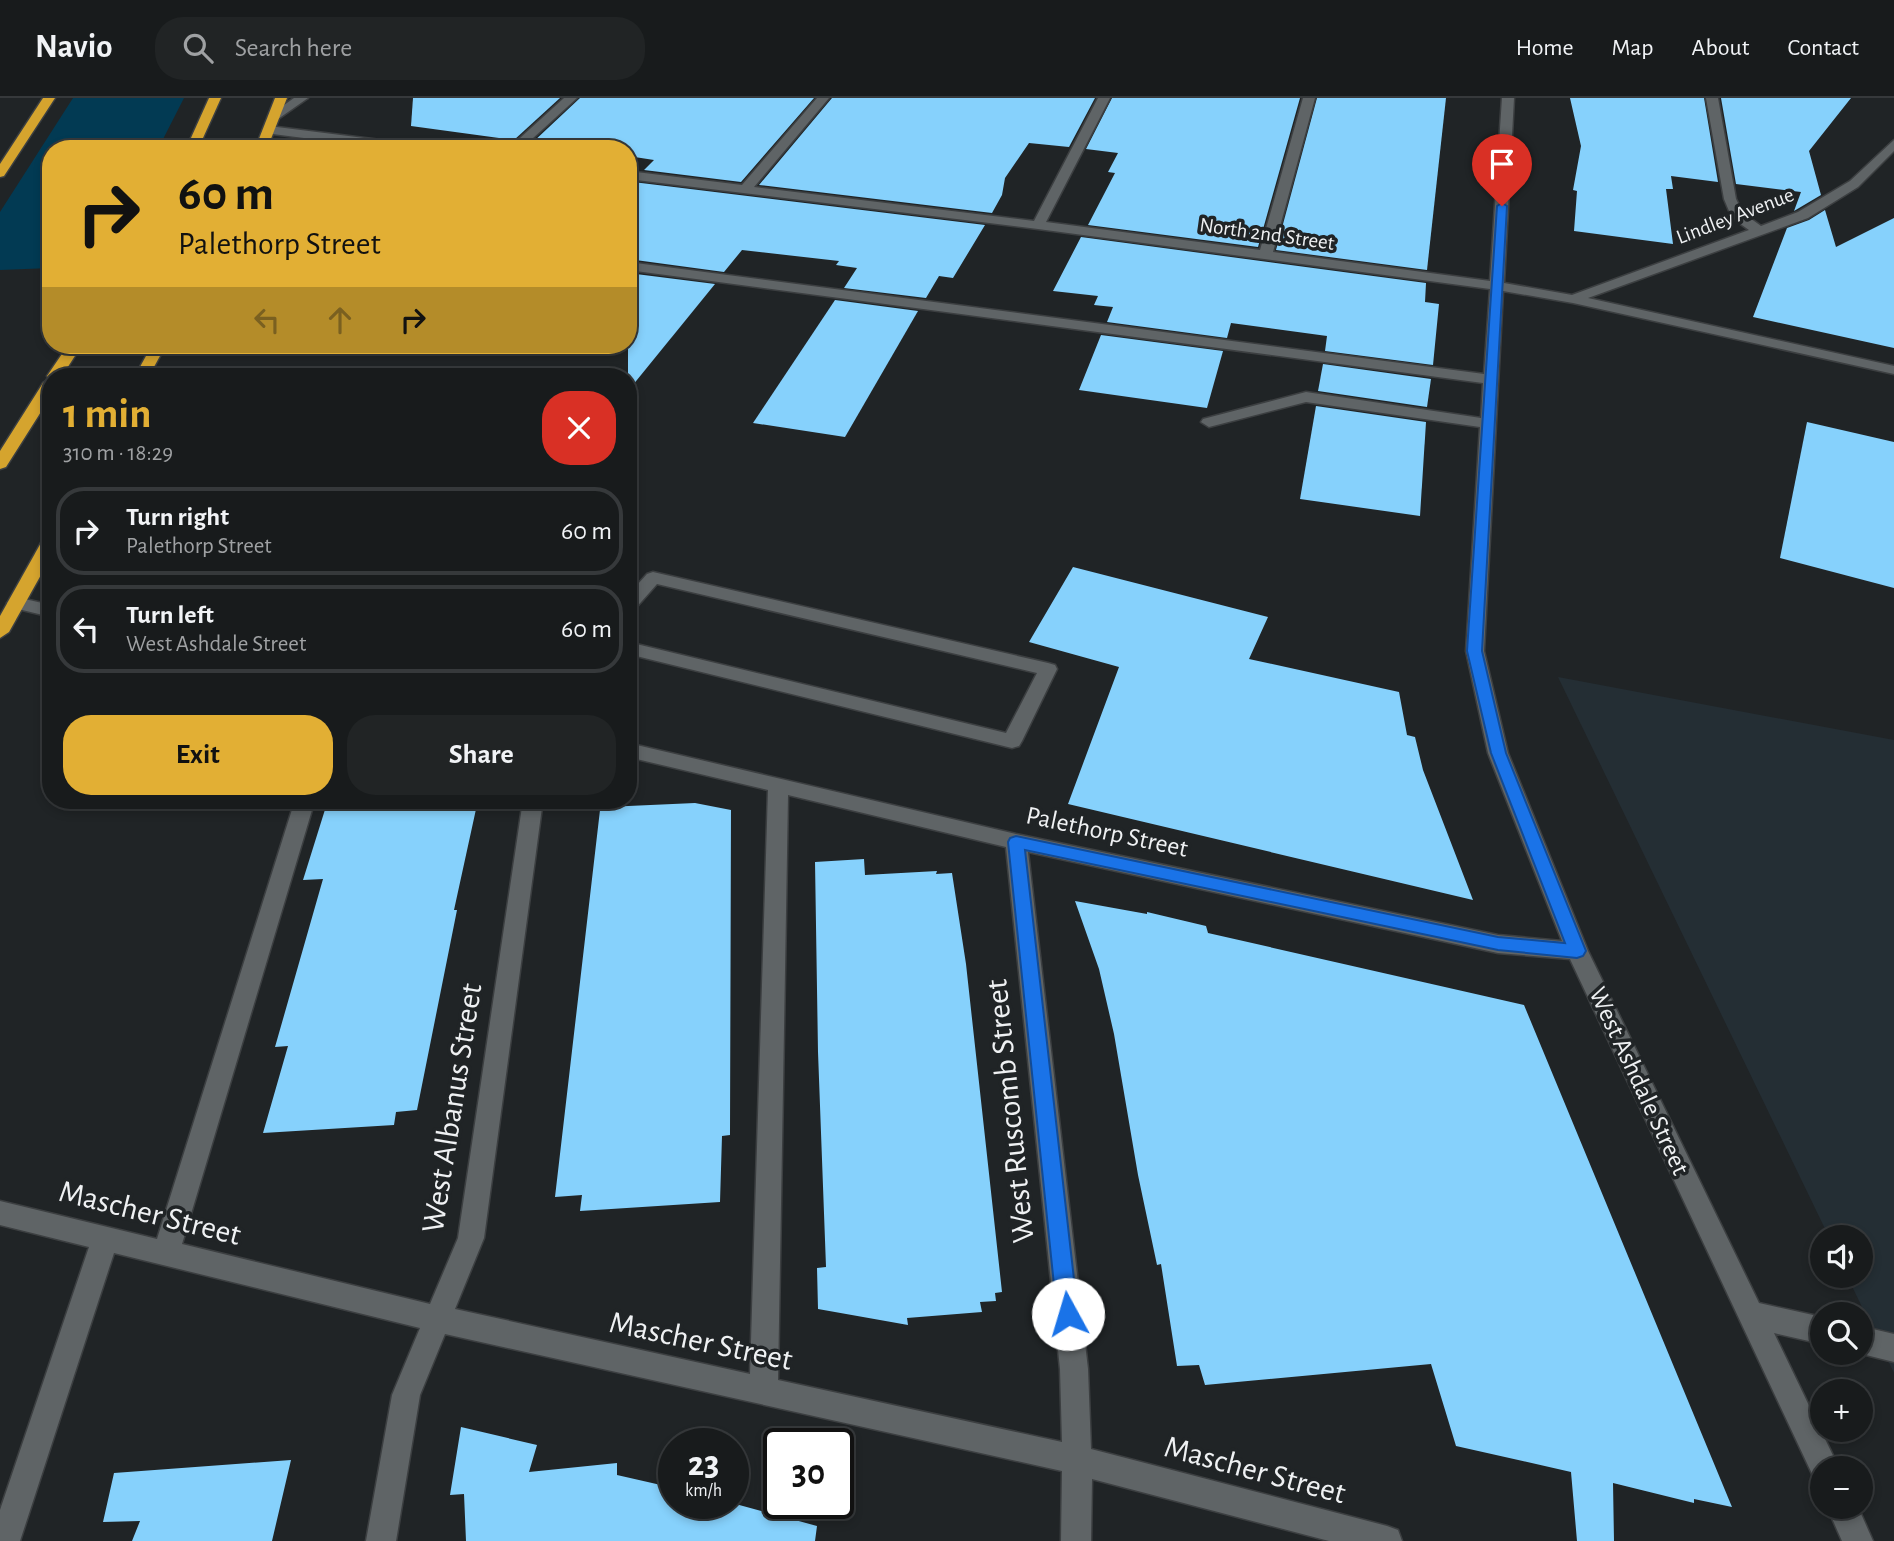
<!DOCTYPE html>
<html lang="en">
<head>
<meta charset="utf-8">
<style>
	body { margin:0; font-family:"Alegreya Sans",sans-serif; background:#212425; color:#f1f3f6; height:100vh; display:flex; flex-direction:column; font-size:26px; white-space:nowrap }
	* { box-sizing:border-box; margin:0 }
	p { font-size:23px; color:#9fa1a3 }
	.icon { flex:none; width:38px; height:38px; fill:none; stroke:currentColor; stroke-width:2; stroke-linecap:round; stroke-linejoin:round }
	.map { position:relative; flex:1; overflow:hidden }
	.drawer { position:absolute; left:42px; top:270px; width:595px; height:441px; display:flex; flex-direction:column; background:#181b1c; border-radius:28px; box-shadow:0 4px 10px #0003,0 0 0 2px #36393b }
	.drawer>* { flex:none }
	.guide { position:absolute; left:42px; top:42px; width:595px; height:214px; border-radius:28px; box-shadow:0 4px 10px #0003,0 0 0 2px #36393b; background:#e2af34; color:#111; overflow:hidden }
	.fabs { position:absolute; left:1810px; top:1127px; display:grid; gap:14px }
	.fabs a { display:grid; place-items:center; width:63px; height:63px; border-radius:50%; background:#181b1c; box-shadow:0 4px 10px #0003,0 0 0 2px #36393b; font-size:35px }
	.speed { position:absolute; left:658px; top:1330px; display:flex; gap:14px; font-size:35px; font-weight:700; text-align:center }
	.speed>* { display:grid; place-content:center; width:91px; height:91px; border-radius:50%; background:#181b1c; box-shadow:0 4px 10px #0003,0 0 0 2px #36393b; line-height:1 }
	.speed small { font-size:18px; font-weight:400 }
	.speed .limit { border:4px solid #111; border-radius:10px; background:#fff; color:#111 }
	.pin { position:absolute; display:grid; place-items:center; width:60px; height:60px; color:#fff; margin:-72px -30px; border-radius:50% 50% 50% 0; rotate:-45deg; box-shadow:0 0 7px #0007 }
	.pin .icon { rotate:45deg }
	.me { position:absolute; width:77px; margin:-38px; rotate:354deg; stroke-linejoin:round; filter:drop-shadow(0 0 5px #0008) }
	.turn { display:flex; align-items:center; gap:24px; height:147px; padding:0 21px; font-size:32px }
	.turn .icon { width:91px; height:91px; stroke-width:2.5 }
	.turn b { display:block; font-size:49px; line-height:60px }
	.lanes { display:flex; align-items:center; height:66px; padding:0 21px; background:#0003; justify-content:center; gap:35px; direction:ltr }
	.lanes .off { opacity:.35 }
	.round { display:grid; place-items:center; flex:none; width:74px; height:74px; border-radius:28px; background:#212425 }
	.summary { display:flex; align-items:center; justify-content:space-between; height:119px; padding:0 21px }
	h1 { font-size:42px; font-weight:700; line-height:52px; color:#e2af34 }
	.cta { display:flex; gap:14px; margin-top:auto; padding:14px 21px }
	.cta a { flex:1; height:80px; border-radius:28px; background:#e2af34; color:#111; font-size:28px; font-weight:700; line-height:80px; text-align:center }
	.cta a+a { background:#212425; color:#f1f3f6 }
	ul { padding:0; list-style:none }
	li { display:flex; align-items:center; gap:21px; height:88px; margin:0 14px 10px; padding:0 7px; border:4px solid #36393b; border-radius:28px }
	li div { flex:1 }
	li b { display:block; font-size:26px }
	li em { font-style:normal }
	header { display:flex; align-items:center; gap:42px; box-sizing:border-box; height:98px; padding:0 35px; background:#181b1c; border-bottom:2px solid #36393b }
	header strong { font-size:33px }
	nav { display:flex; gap:38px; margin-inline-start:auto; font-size:24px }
	.search { width:490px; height:63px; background:#212425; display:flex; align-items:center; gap:18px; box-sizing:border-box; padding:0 24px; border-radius:28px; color:#9fa1a3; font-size:26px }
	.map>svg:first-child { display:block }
</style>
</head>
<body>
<header>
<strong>Navio</strong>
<div class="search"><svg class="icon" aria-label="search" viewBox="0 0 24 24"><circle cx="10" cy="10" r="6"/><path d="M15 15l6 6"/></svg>Search here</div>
<nav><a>Home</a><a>Map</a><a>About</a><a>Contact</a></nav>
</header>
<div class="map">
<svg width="1894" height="1443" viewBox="0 0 1894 1443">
	<rect width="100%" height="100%" fill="#202426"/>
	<path fill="#242e34" d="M1558,579L1894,642V1275L1847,1178H1860V1139H1829Z"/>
	<path fill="#023a53" d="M73,0H184L158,51H51V170L0,172V114Z"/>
	<g fill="#86d1fc">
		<path d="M413,0H560L514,42L411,28Z"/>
		<path d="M580,0H814L741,84L644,72L654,62L628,58V51H575L532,45Z"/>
		<path d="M832,0H1095L1069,49L1029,45L1005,80L1002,97L992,115L759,87Z"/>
		<path d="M1112,0H1300L1258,149L1088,127L1115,75L1108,74L1118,55L1086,51Z"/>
		<path d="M1317,0H1446L1427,172L1276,152Z"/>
		<path d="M1570,0H1704L1718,84L1671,78L1673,91H1666L1673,146L1574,133L1577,93L1573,92L1581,48Z"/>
		<path d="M1721,0H1851L1809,53L1821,97L1794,113L1801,94L1736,86Z"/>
		<path d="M633,84L985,127L953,180L939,178L926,200L844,190L857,170L836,167L839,163L742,152L724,174L628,161V89Z"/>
		<path d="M1825,112L1836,149L1894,120V250L1753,219L1787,130L1809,122Z"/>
		<path d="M1081,139L1426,185L1425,204L1439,206L1433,267L1325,253L1327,238L1231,225L1227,240L1107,224L1113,209L1094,207L1098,198L1053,193Z"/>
		<path d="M628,175L715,186L628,293Z"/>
		<path d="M835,202L918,213L845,339L753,325Z"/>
		<path d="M1101,237L1223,253L1207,310L1079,292Z"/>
		<path d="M1323,266L1431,281L1427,309L1318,293Z"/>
		<path d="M1316,308L1426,324L1420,418L1300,401Z"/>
		<path d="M1807,324L1894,344V490L1780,460Z"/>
		<path d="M1073,469L1268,519L1249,561L1399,594L1407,637L1415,639L1423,672L1473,802L1068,706L1119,569L1029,544Z"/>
		<path d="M328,702H478L454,812H457L417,1012L396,1014L394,1027L263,1035L288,948L275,949L323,781L303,782Z"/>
		<path d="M695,705L731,712L730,1037L722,1038L720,1104L580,1113L582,1097L555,1099L600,712H605L606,709Z"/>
		<path d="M864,761L865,777L937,773L936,776L952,775L966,866L1002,1194L995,1195L996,1203L980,1204L982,1214L907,1220L908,1227L818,1211L817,1170L826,1169L818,954L815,764Z"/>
		<path d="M1075,803L1147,816V814L1206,828L1208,835L1524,907L1732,1409L1694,1401V1405L1613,1385L1614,1443H1577L1571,1374L1456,1348L1431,1266L1205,1287L1199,1267L1177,1268L1161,1166L1157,1167L1138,1077L1114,936L1099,871Z"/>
		<path d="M461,1329L537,1347L529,1374L617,1365V1377L674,1390V1405H732L817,1428L815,1443H466L464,1396L450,1397Z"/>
		<path d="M291,1362L272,1443H132L140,1423L103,1424L114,1375Z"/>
	</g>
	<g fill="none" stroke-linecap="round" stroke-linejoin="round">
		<defs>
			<g id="minor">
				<path d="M294,0H308L278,21H270V17Z"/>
				<path d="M564,0H577L521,51H508Z"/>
				<path d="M817,0H829L754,89L1034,123L1098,0H1110L1046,124L1260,152L1303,0H1315L1273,154L1490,183L1502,0H1514L1504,185L1572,197L1749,132L1732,120L1724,101L1706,0H1718L1736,101L1743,115L1761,128L1798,114L1850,83L1894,42V53L1858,89L1808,120L1588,200L1894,268V276L1573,205L1503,193L1484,553L1508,655L1588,853L1759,1205L1822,1219V1246L1774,1235L1839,1370H1822V1384L1814,1380L1570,861L1498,855L1028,754L1088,1271L1091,1351L1387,1428L1398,1432L1402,1443H1329L1092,1381L1091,1443H1061L1062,1373L445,1236L420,1297L396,1443H366L392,1297L420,1230L114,1155L20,1443H0V1412L89,1149L0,1127V1103L157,1141L295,702H315L182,1146L430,1206L458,1140L523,702H543L484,1140L455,1211L750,1276L768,692L628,659V645L1016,736L1498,837L1562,843L1488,655L1466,553L1480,329L1306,304L1209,329L1201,324L1203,321L1306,294L1481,320L1483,285L628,172V164L1484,276L1490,191L1038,131L628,81V73L742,87ZM788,697L1006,749L1060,1271L1062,1344L778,1282Z"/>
				<path d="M269,28L420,47L426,51H389L265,35L263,32Z"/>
				<path d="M653,474L1048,565L1055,567L1057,571L1022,643L1019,648L1012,650L628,556V544L1006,635L1037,575L657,486L634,512L628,514V497L647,476Z"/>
				<path d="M16,499L51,507V519L10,509L7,505Z"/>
				<path d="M1860,1228L1894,1236V1264L1858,1255H1860Z"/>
				<path d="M1827,1409H1858L1873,1443H1842Z"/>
			</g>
			<g id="highway">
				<path d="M43,0H55L4,78L0,79V66Z"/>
				<path d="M209,0H221L198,51H186Z"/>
				<path d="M275,0H287L267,51H255Z"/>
				<path d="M68,247H82L62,278H51V298L6,369L0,371V353L43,285L49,281L47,278Z"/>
				<path d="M152,247H166L149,278H135Z"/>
				<path d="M51,438V459L9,534L0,540V518L42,443Z"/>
			</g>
		</defs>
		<use href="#minor" stroke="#3c3f41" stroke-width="3"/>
		<use href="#highway" stroke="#3c3f41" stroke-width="3"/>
		<use href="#minor" fill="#5f6466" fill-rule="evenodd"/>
		<use href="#highway" fill="#d5a42e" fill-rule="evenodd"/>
	</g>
	<path fill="#1a73e8" stroke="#114b97" stroke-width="2" d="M1502,105L1507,108L1482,553L1506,655L1586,853L1583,858L1577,860L1498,852L1025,752L1078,1216L1075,1223L1068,1226L1060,1223L1057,1216L1008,744L1010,740L1016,738L1498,839L1565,845L1491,655L1467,553L1497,108Z"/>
	<g text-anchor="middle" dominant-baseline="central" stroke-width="7" stroke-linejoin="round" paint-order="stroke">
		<g font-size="21" fill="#eff1f3" stroke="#202426">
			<text transform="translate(1735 118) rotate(-21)">Lindley Avenue</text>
			<text transform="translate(1267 136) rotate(8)">North 2nd Street</text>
		</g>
		<g font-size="26" fill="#eff1f3" stroke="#202426">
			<text transform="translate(1107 734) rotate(12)">Palethorp Street</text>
			<text transform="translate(1639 983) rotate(65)">West Ashdale Street</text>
		</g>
		<g font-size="32" fill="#eff1f3" stroke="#202426">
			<text transform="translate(452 1010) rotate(-81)">West Albanus Street</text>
			<text transform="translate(1010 1013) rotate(-96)">West Ruscomb Street</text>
			<text transform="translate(150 1115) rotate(14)">Mascher Street</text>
			<text transform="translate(701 1243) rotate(12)">Mascher Street</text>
			<text transform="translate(1255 1372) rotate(15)">Mascher Street</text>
		</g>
	</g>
</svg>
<div class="fabs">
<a><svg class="icon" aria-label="sound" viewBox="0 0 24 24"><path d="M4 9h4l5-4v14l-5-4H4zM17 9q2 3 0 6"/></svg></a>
<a><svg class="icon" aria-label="search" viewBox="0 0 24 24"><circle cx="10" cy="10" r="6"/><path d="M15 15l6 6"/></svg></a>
<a>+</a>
<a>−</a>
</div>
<div class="speed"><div>23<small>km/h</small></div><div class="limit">30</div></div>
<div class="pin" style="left:1502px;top:108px;background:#d93025"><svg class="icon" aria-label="arrive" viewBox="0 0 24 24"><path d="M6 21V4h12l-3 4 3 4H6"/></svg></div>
<svg class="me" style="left:1068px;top:1216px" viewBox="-20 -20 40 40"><circle r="19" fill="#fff"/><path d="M0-13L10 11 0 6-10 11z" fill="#1a73e8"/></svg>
<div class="guide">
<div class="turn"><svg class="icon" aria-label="right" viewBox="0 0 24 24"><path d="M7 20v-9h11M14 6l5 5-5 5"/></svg><div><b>60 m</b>Palethorp Street</div></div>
<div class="lanes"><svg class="icon off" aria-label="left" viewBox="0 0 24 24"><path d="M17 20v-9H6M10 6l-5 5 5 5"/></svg><svg class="icon off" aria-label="ahead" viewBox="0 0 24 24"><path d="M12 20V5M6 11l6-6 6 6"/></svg><svg class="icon" aria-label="right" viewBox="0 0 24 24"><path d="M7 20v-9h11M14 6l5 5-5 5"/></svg></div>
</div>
<section class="drawer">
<div class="summary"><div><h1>1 min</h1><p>310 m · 18:29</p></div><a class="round" style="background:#d93025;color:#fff"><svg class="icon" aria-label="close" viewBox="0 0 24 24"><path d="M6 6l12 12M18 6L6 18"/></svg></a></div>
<ul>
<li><svg class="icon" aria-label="right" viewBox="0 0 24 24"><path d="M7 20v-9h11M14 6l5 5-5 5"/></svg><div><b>Turn right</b><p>Palethorp Street</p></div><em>60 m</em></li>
<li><svg class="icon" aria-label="left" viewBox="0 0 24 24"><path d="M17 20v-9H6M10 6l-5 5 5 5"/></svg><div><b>Turn left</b><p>West Ashdale Street</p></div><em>60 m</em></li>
</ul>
<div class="cta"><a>Exit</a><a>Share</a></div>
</section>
</div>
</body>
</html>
